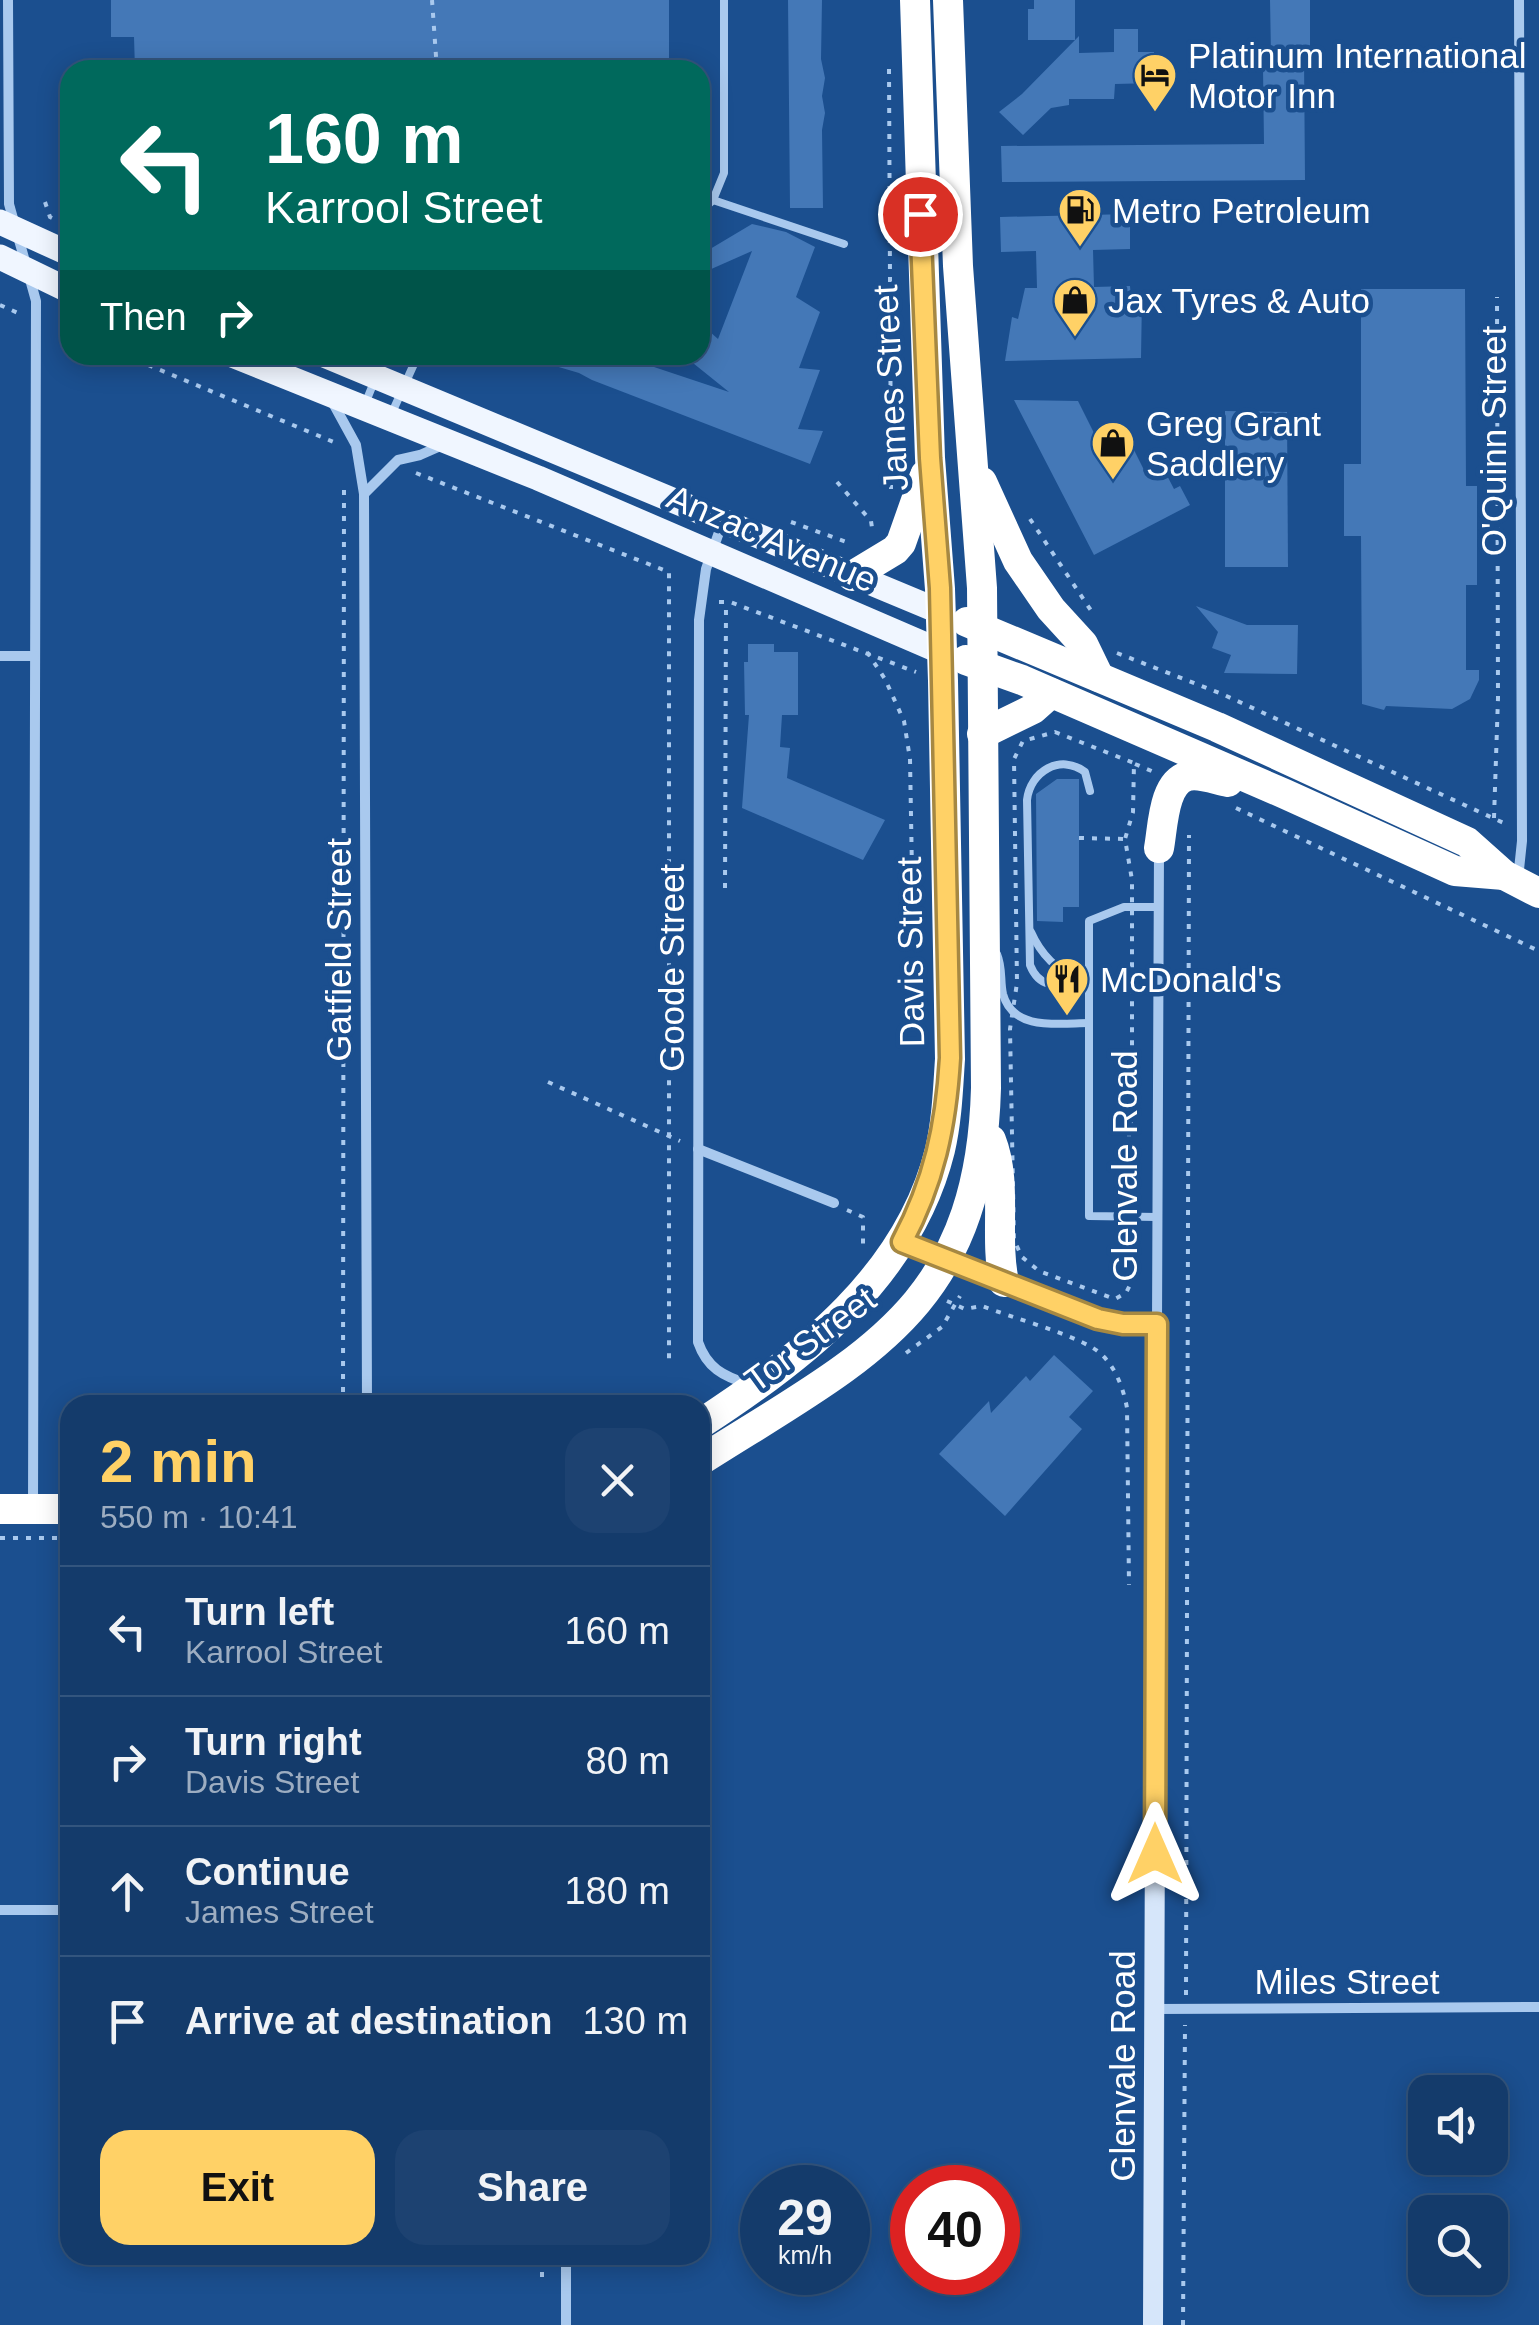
<!DOCTYPE html>
<html lang="en">
<head>
<meta charset="utf-8">
<style>
	body { margin:0; font-family:Helvetica,sans-serif; background:#1d4271; color:#f1f3f6; height:100vh; display:flex; flex-direction:column; font-size:38px; white-space:nowrap }
	* { box-sizing:border-box; margin:0 }
	p { font-size:32px; color:#9dadc1 }
	.icon { flex:none; width:55px; height:55px; fill:none; stroke:currentColor; stroke-width:2; stroke-linecap:round; stroke-linejoin:round }
	.map { position:relative; flex:1; overflow:hidden }
	.panel { position:absolute; left:60px; top:1395px; width:650px; height:870px; display:flex; flex-direction:column; background:#143b6b; border-radius:30px; box-shadow:0 5px 25px #0003,0 0 0 2px #33557e }
	.panel>* { flex:none }
	.banner { position:absolute; left:60px; top:60px; width:650px; height:305px; border-radius:30px; box-shadow:0 5px 25px #0003,0 0 0 2px #33557e; background:#00695c; color:#fff; overflow:hidden }
	.tools { position:absolute; left:1408px; top:2075px; display:grid; gap:20px }
	.tools a { display:grid; place-items:center; width:100px; height:100px; border-radius:20px; background:#143b6b; box-shadow:0 5px 25px #0003,0 0 0 2px #33557e; font-size:50px }
	.speed { position:absolute; left:740px; top:2165px; display:flex; gap:20px; font-size:50px; font-weight:700; text-align:center }
	.speed>* { display:grid; place-content:center; width:130px; height:130px; border-radius:50%; background:#143b6b; box-shadow:0 5px 25px #0003,0 0 0 2px #33557e; line-height:1 }
	.speed small { font-size:25px; font-weight:400 }
	.speed .limit { border:15px solid #d22; background:#fff; color:#111 }
	.pin { position:absolute; display:grid; place-items:center; width:85px; height:85px; color:#fff; margin:-42px; border:5px solid #fff; border-radius:50%; box-shadow:0 2px 10px #0007 }
	.me { position:absolute; width:110px; margin:-55px; rotate:0deg; stroke-linejoin:round; filter:drop-shadow(0 0 8px #0008) }
	.turn { display:flex; align-items:center; gap:35px; height:210px; padding:0 40px; font-size:45px }
	.turn .icon { width:130px; height:130px; stroke-width:2.5 }
	.turn b { display:block; font-size:70px; line-height:85px }
	.then { display:flex; align-items:center; height:95px; padding:0 40px; background:#0003; gap:20px; font-size:38px }
	.round { display:grid; place-items:center; flex:none; width:105px; height:105px; border-radius:30px; background:#1d4271 }
	.overview { display:flex; align-items:center; justify-content:space-between; height:170px; padding:0 40px }
	h1 { font-size:60px; font-weight:600; line-height:75px; color:#ffd166 }
	.button { display:flex; gap:20px; margin-top:auto; padding:20px 40px }
	.button a { flex:1; height:115px; border-radius:30px; background:#ffd166; color:#111; font-size:40px; font-weight:600; line-height:115px; text-align:center }
	.button a+a { background:#1d4271; color:#f1f3f6 }
	ul { padding:0; list-style:none }
	li { display:flex; align-items:center; gap:30px; height:130px; padding:0 40px; border-top:2px solid #33557e }
	li div { flex:1 }
	li b { display:block; font-size:38px }
	li em { font-style:normal }
	.map>svg:first-child { display:block }
</style>
</head>
<body>
<div class="map">
<svg width="1539" height="2325" viewBox="0 0 1539 2325">
	<rect width="100%" height="100%" fill="#1b4f8f"/>
	<g fill="#4478b7">
		<path d="M111,0H669V70H135L134,37H111Z"/>
		<path d="M788,0H822L821,59L825,78L822,96L825,113L822,130L823,208H790Z"/>
		<path d="M1034,0H1075V40H1028V9H1034Z"/>
		<path d="M1270,0H1310V57H1304L1305,180L1002,182L1001,146L1264,144L1263,68L1265,54L1271,55Z"/>
		<path d="M1114,29H1138V52H1154L1155,83L1115,84L1114,99H1069V105L1051,108L1023,135L999,112L1022,94L1079,36V53L1114,52Z"/>
		<path d="M1130,214V249L1093,250L1094,287L1130,286L1131,298L1142,297L1141,358L1005,361L1012,317L1018,319L1025,288H1037L1036,251L1001,252L1000,217Z"/>
		<path d="M752,224L786,232L815,247L796,297L820,312L799,368L820,370L798,429L823,431L810,464L592,380L579,373L535,360L536,355H628L639,362L729,392L683,355H700V323L718,339L752,251L700,274V255Z"/>
		<path d="M1361,289H1465L1466,486H1477V585H1466V670H1479V680L1470,699L1452,709L1386,706L1384,710L1362,704L1361,536H1344V464H1361Z"/>
		<path d="M1014,400L1078,401L1097,439L1122,426L1144,470L1160,462L1174,489L1180,486L1190,505L1094,555Z"/>
		<path d="M1225,411L1287,412L1288,567H1225Z"/>
		<path d="M1196,606L1247,625H1298L1297,674L1224,673L1231,655L1212,648L1218,632Z"/>
		<path d="M748,644H774V652H798V715H782L780,747L790,748L787,778L885,820L863,860L742,808L749,715H745L744,662H748Z"/>
		<path d="M1057,779H1079V907H1063V922L1037,921L1036,794Z"/>
		<path d="M1054,1355L1093,1391L1069,1417L1082,1429L1005,1516L939,1454L989,1401L991,1413L1026,1376L1030,1381Z"/>
	</g>
	<g fill="none" stroke-linecap="round" stroke-linejoin="round">
		<g stroke="#a9c9ee" stroke-width="4" stroke-dasharray="5 8" stroke-linecap="butt">
			<path d="M432,0L437,70"/>
			<path d="M889,69L891,489"/>
			<path d="M45,202L50,217L54,219"/>
			<path d="M0,305L18,313"/>
			<path d="M62,330L70,333"/>
			<path d="M124,355L336,443"/>
			<path d="M416,473L669,572V1362"/>
			<path d="M837,482L871,521L873,534"/>
			<path d="M1030,519L1094,615"/>
			<path d="M791,522L852,544"/>
			<path d="M719,602H730L916,672"/>
			<path d="M867,652L885,679L904,721L910,759L912,871L919,929"/>
			<path d="M1117,653L1222,694L1506,824"/>
			<path d="M1055,732L1134,763L1133,812L1125,839L1132,880V1113L1129,1135L1131,1283L1126,1293L1115,1299L1039,1271L1022,1257L1014,1240L1010,1029L1017,983L1014,759L1023,741Z"/>
			<path d="M1135,764L1154,772"/>
			<path d="M1236,808L1539,951"/>
			<path d="M1494,818L1498,698L1497,297"/>
			<path d="M1079,838L1125,839"/>
			<path d="M725,888L726,603"/>
			<path d="M548,1082L680,1141"/>
			<path d="M847,1210L863,1217V1250"/>
			<path d="M947,1301L965,1309L982,1306C1013,1318 1066,1332 1093,1348C1113,1360 1123,1386 1127,1408L1129,1585"/>
			<path d="M906,1353L942,1327L960,1296"/>
			<path d="M343,1405L344,485"/>
			<path d="M0,1538H70"/>
			<path d="M1186,1995L1189,835"/>
			<path d="M542,2277V2255"/>
			<path d="M1183,2325L1185,2025"/>
		</g>
		<g stroke="#a9c9ee" stroke-width="8">
			<path d="M713,200L844,244"/>
			<path d="M700,212L713,200L724,173V0"/>
			<path d="M365,404L385,355"/>
			<path d="M391,415L418,355"/>
			<path d="M1031,932C1041,955 1058,971 1080,981"/>
			<path d="M997,954C1003,968 1000,981 1003,994C1013,1032 1061,1023 1089,1023"/>
			<path d="M1079,981C1057,985 1040,990 1030,965L1027,800C1030,772 1060,753 1085,772L1090,791"/>
			<path d="M1157,1217L1089,1216V921L1124,907H1157"/>
		</g>
		<g stroke="#a9c9ee" stroke-width="10">
			<path d="M8,0L9,204L36,301L33,1508"/>
			<path d="M333,403L356,445L364,494L367,1405"/>
			<path d="M364,494L398,460L420,455L445,444"/>
			<path d="M723,521L706,569L699,620L698,1342C707,1368 723,1376 748,1384"/>
			<path d="M0,656H34"/>
			<path d="M1518,879L1522,841L1519,0"/>
			<path d="M698,1149L834,1203"/>
			<path d="M1157,1324L1159,849"/>
			<path d="M0,1910H70"/>
			<path d="M1155,2009L1539,2007"/>
			<path d="M566,2255V2325"/>
		</g>
		<path stroke="#d6e6fa" stroke-width="20" d="M902,1241L1098,1319L1123,1324H1157L1153,2325"/>
		<g stroke="#f0f6ff" stroke-width="25">
			<path d="M0,222L70,254"/>
			<path d="M0,257L70,291"/>
			<path d="M232,355L538,478L942,652"/>
			<path d="M324,355L941,612"/>
		</g>
		<g stroke="#fff" stroke-width="30">
			<path d="M982,482L1018,561L1051,609L1083,644L1099,677"/>
			<path d="M852,576L895,550L901,543L925,475"/>
			<path d="M967,622L1217,727L1467,842L1504,875L1539,893"/>
			<path d="M966,660L1022,680L1285,794L1455,871L1504,875"/>
			<path d="M982,734L1033,709L1051,693"/>
			<path d="M1159,848C1163,827 1163,782 1188,776C1199,773 1217,780 1228,782"/>
			<path d="M991,1140C1008,1183 994,1236 1004,1282"/>
			<path d="M700,1424C804,1357 909,1275 940,1150C947,1120 948,1089 950,1059L943,681L940,589L930,458L915,0"/>
			<path d="M700,1461C865,1356 980,1309 986,1088L982,588L958,266L948,0"/>
			<path d="M0,1509H70"/>
		</g>
	</g>
	<g fill="none" stroke-linecap="round" stroke-linejoin="round">
		<defs>
			<path id="route" d="M920,214L930,458L940,588L950,1058C946,1126 934,1182 902,1242L1098,1319L1123,1324H1157L1155,1854"/>
		</defs>
		<use href="#route" stroke="#a68842" stroke-width="25"/>
		<use href="#route" stroke="#ffd166" stroke-width="18"/>
	</g>
	<defs>
		<symbol id="hotel-pin" viewBox="-11 -11 22 30"><path d="M0 17L-7.5 6A9.5 9.5 0 1 1 7.5 6Z" fill="#ffd166" stroke="#1b4f8f"/><path d="M-6-4.5h1.5V1H6V5H4.5V3h-9V5H-6ZM-4 0a1.8 1.8 0 1 1 3.6 0ZM.5 0V-2.5h3Q6-2.5 6 0Z" fill="#111"/></symbol>
		<symbol id="fuel-pin" viewBox="-11 -11 22 30"><path d="M0 17L-7.5 6A9.5 9.5 0 1 1 7.5 6Z" fill="#ffd166" stroke="#1b4f8f"/><path d="M-5.5-6h7V0h2V4h1.3V-2.5L3-4.5l.8-.8L6-3V5H2.5V1h-1V6h-7ZM-4.2-4.7v3.2H.2V-4.7Z" fill="#111"/></symbol>
		<symbol id="shop-pin" viewBox="-11 -11 22 30"><path d="M0 17L-7.5 6A9.5 9.5 0 1 1 7.5 6Z" fill="#ffd166" stroke="#1b4f8f"/><path d="M-5-2.5h2.3a2.7 3.5 0 0 1 5.4 0H5L5.5 6h-11ZM-1.5-2.5h3a1.5 2.3 0 0 0-3 0Z" fill="#111"/></symbol>
		<symbol id="restaurant-pin" viewBox="-11 -11 22 30"><path d="M0 17L-7.5 6A9.5 9.5 0 1 1 7.5 6Z" fill="#ffd166" stroke="#1b4f8f"/><path d="M-5-6h1v4h1v-4h1v4h1v-4h1v5L-1.5 .5V6h-2V.5L-5-1ZM5-6V6H3V1.5H1.5Q1.5-4 5-6Z" fill="#111"/></symbol>
	</defs>
	<g fill-rule="evenodd">
		<use href="#hotel-pin" x="1130" y="50" width="50" height="68"/>
		<use href="#fuel-pin" x="1055" y="185" width="50" height="68"/>
		<use href="#shop-pin" x="1050" y="275" width="50" height="68"/>
		<use href="#shop-pin" x="1088" y="418" width="50" height="68"/>
		<use href="#restaurant-pin" x="1042" y="954" width="50" height="68"/>
	</g>
	<g text-anchor="middle" dominant-baseline="central" stroke-width="9" stroke-linejoin="round" paint-order="stroke">
		<g font-size="35" fill="#fff" stroke="#1b4f8f" text-anchor="start">
			<text x="1188" y="55">Platinum International<tspan x="1188" dy="40">Motor Inn</tspan></text>
			<text x="1112" y="210">Metro Petroleum</text>
			<text x="1108" y="300">Jax Tyres &amp; Auto</text>
			<text x="1146" y="423">Greg Grant<tspan x="1146" dy="40">Saddlery</tspan></text>
			<text x="1100" y="979">McDonald's</text>
		</g>
		<g font-size="35" fill="#fff" stroke="#1b4f8f">
			<text transform="translate(890 388) rotate(-93)">James Street</text>
			<text transform="translate(1493 441) rotate(-90)">O'Quinn Street</text>
			<text transform="translate(772 538) rotate(23)">Anzac Avenue</text>
			<text transform="translate(338 950) rotate(-90)">Gatfield Street</text>
			<text transform="translate(910 952) rotate(-91)">Davis Street</text>
			<text transform="translate(671 968) rotate(-90)">Goode Street</text>
			<text transform="translate(1124 1166) rotate(-90)">Glenvale Road</text>
			<text transform="translate(810 1339) rotate(-36)">Tor Street</text>
			<text x="1347" y="1981">Miles Street</text>
			<text transform="translate(1122 2066) rotate(-90)">Glenvale Road</text>
		</g>
	</g>
</svg>
<div class="tools">
<a><svg class="icon" aria-label="sound" viewBox="0 0 24 24"><path d="M4 9h4l5-4v14l-5-4H4zM17 9q2 3 0 6"/></svg></a>
<a><svg class="icon" aria-label="search" viewBox="0 0 24 24"><circle cx="10" cy="10" r="6"/><path d="M15 15l6 6"/></svg></a>
</div>
<div class="speed"><div>29<small>km/h</small></div><div class="limit">40</div></div>
<div class="pin" style="left:920px;top:214px;background:#d93025"><svg class="icon" aria-label="arrive" viewBox="0 0 24 24"><path d="M6 21V4h12l-3 4 3 4H6"/></svg></div>
<svg class="me" style="left:1155px;top:1854px" viewBox="-20 -20 40 40"><path d="M0-17L14 15 0 8-14 15z" fill="#ffd166" stroke="#fff" stroke-width="4"/></svg>
<div class="banner">
<div class="turn"><svg class="icon" aria-label="left" viewBox="0 0 24 24"><path d="M17 20v-9H6M10 6l-5 5 5 5"/></svg><div><b>160 m</b>Karrool Street</div></div>
<div class="then">Then<svg class="icon" aria-label="right" viewBox="0 0 24 24"><path d="M7 20v-9h11M14 6l5 5-5 5"/></svg></div>
</div>
<section class="panel">
<div class="overview"><div><h1>2 min</h1><p>550 m · 10:41</p></div><a class="round"><svg class="icon" aria-label="close" viewBox="0 0 24 24"><path d="M6 6l12 12M18 6L6 18"/></svg></a></div>
<ul>
<li><svg class="icon" aria-label="left" viewBox="0 0 24 24"><path d="M17 20v-9H6M10 6l-5 5 5 5"/></svg><div><b>Turn left</b><p>Karrool Street</p></div><em>160 m</em></li>
<li><svg class="icon" aria-label="right" viewBox="0 0 24 24"><path d="M7 20v-9h11M14 6l5 5-5 5"/></svg><div><b>Turn right</b><p>Davis Street</p></div><em>80 m</em></li>
<li><svg class="icon" aria-label="ahead" viewBox="0 0 24 24"><path d="M12 20V5M6 11l6-6 6 6"/></svg><div><b>Continue</b><p>James Street</p></div><em>180 m</em></li>
<li><svg class="icon" aria-label="arrive" viewBox="0 0 24 24"><path d="M6 21V4h12l-3 4 3 4H6"/></svg><div><b>Arrive at destination</b></div><em>130 m</em></li>
</ul>
<div class="button"><a>Exit</a><a>Share</a></div>
</section>
</div>
</body>
</html>
